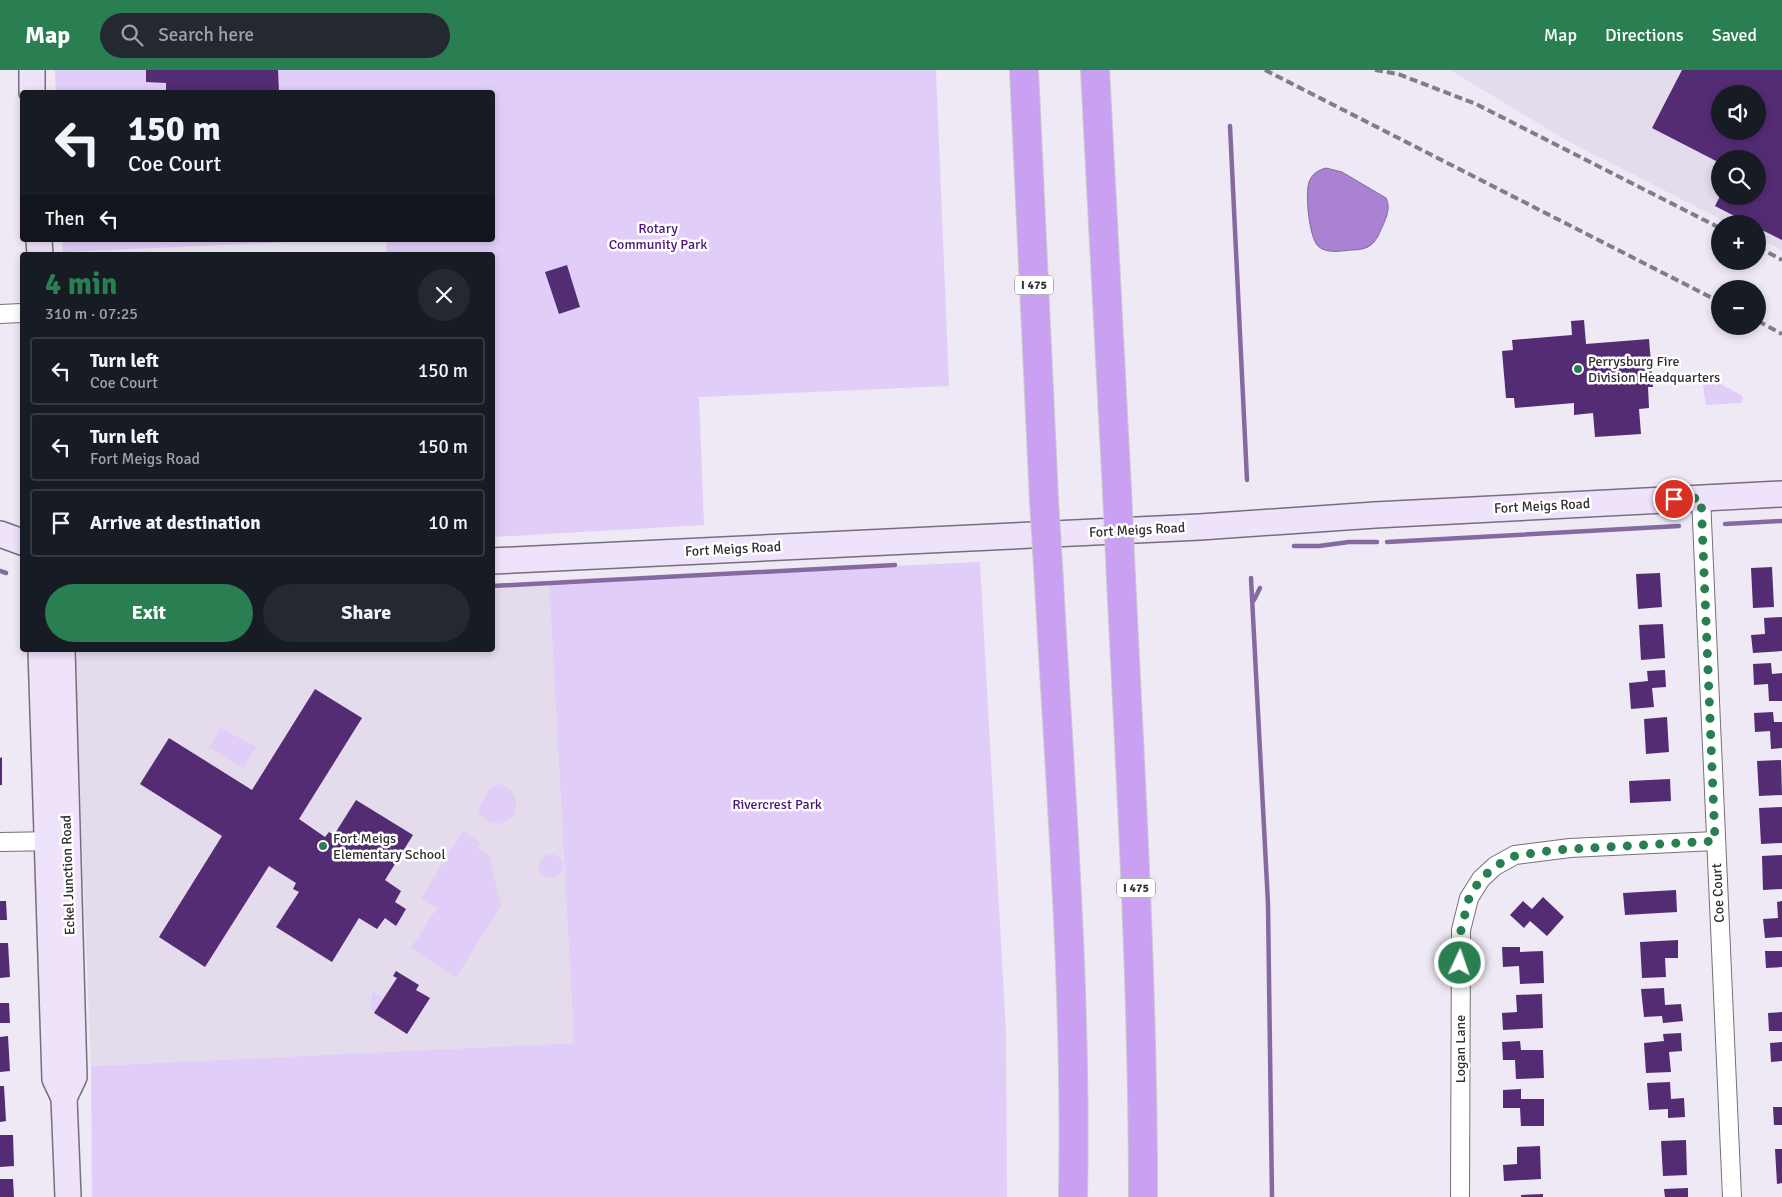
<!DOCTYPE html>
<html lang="en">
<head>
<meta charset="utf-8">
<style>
	body { margin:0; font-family:Signika,sans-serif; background:#242831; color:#f1f3f6; height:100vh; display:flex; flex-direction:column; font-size:19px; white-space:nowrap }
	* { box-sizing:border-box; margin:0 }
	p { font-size:16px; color:#9ea1a6 }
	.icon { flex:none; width:28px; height:28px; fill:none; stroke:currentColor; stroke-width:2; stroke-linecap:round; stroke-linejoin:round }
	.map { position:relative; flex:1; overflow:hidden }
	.panel { position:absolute; left:20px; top:182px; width:475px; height:400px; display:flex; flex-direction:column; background:#171b24; border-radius:5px; box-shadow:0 2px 8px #0003 }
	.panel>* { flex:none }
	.banner { position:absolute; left:20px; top:20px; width:475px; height:152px; border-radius:5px; box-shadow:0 2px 8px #0003; background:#171b24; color:#f1f3f6; overflow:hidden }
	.fabs { position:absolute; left:1711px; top:15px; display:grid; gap:10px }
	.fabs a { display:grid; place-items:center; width:55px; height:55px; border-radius:50%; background:#171b24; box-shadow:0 2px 8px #0003; font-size:25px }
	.pin { position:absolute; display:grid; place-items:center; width:42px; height:42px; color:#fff; margin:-21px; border:2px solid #fff; border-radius:50%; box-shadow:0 1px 5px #0007 }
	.me { position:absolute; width:55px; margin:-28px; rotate:3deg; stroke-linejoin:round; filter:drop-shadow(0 0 4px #0008) }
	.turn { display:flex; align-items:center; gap:18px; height:105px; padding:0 25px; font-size:22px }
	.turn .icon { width:65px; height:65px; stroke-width:2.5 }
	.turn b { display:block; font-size:35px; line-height:42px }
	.then { display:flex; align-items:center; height:48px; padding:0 25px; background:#0003; gap:10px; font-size:19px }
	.round { display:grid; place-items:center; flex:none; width:52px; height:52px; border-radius:26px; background:#242831 }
	.overview { display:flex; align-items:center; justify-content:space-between; height:85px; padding:0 25px }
	h1 { font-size:30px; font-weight:700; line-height:38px; color:#2a7f52 }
	.button { display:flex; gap:10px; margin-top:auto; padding:10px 25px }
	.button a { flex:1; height:58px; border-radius:30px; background:#2a7f52; color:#fff; font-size:20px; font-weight:700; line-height:58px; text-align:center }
	.button a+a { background:#242831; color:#f1f3f6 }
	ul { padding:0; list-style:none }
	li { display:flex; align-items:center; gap:15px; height:68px; margin:0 10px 8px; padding:0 15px; border:2px solid #363941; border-radius:5px }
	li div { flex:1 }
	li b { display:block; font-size:19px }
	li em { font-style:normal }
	header { display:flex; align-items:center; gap:30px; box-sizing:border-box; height:70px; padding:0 25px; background:#2a7f52; color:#fff }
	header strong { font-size:24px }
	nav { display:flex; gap:28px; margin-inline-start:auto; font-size:18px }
	.search { width:350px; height:45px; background:#242831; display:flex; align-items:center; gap:12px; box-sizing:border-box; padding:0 18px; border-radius:28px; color:#9ea1a6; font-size:19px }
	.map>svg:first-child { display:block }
</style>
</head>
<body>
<header>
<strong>Map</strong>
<div class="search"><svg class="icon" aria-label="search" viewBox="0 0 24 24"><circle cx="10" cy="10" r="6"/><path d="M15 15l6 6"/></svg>Search here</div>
<nav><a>Map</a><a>Directions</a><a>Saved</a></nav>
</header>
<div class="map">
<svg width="1782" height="1127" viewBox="0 0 1782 1127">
	<rect width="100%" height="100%" fill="#eee9f4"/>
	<g fill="#e4dbed" fill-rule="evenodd">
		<path d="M1450,0H1782V180L1758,168V154H1730L1564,69ZM1720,24H1758V61H1720ZM1720,89H1758V126H1720Z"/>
		<path d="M549,512L574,973L91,996L74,580H492L493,515Z"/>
	</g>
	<g fill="#e1cef8">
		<path d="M55,0H936L949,316L699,327L704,455L493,467L492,185H387L386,170H492V22H56Z"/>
		<path d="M62,170H338L63,182Z"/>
		<path d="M1705,310H1713L1741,325L1743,328L1741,333L1706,335L1703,315Z"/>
		<path d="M980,492L1006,964L1007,1127H92L91,996L574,973L549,512Z"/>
		<path d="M221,658L256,677L243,698L209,677Z"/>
		<path d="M497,714C513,716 520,731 514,745L501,754L490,752L479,745L478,741L490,718Z"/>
		<path d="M463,761L481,773L478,778L489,786L501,836L456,907L411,878L437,838L421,828Z"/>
		<circle cx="551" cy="796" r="12"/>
		<path d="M372,922L384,928L374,943L384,949H379L371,939Z"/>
	</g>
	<path fill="#a982d1" stroke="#8569a1" d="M1326,98L1342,102L1386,128C1392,140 1384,152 1379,164C1373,177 1365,180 1351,180C1341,181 1326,184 1318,176C1309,167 1305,124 1309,112C1312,104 1318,100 1326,98Z"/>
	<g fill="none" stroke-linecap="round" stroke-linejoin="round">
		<g stroke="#8569a1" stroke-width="4.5">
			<path d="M1230,56L1247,410"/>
			<path d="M1725,454L1782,451"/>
			<path d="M1387,472L1679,456"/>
			<path d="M1294,476H1319L1349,472H1377"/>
			<path d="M0,501L6,503"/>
			<path d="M1251,508L1268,834L1272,1127"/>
			<path d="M492,516L895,495"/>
			<path d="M1254,530L1260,518"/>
		</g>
	</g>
	<g fill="#532c74" fill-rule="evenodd">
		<path d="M146,0H278L279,22H166V13L146,12Z"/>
		<path d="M1682,0H1782V170L1758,158V154H1750L1715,136L1720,126H1758V89H1720V93L1652,58ZM1720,24H1758V61H1720Z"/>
		<path d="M567,195L580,237L559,244L545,202Z"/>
		<path d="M1584,250L1586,274L1649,269L1653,317H1648L1649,338L1639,339L1641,364L1595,367L1593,343L1574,345V333L1515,338L1514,328H1506L1502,281L1513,280L1512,270L1572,265L1571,251Z"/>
		<path d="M1772,497L1774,537L1753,538L1751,498Z"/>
		<path d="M1660,503L1662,537L1638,539L1636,504Z"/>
		<path d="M1782,547V581L1753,583L1751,565L1765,564L1764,548Z"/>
		<path d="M1663,554L1665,588L1641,590L1639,555Z"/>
		<path d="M1771,593L1772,604L1782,603V631H1769L1768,614L1754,615L1753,594Z"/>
		<path d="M1665,600L1666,617L1652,618L1654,637L1631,639L1629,613L1648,611L1647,601Z"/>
		<path d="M315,619L362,648L299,749L325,767L329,762L334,765L356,730L413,765L385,810L401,821L395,832L406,839L396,856L385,848L377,859L359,848L332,892L276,857L299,822L293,819L296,813L269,796L205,897L159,867L222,766L140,714L169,668L252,720Z"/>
		<path d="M1773,642L1774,652H1782V678L1771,679L1770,661L1755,662L1754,643Z"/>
		<path d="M1667,647L1669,682L1646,684L1644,649Z"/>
		<path d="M2,687V715H0V688Z"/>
		<path d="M1781,690L1782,725L1759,726L1757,691Z"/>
		<path d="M1670,709L1671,731L1630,733L1629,711Z"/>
		<path d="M1782,737V773L1761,774L1759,738Z"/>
		<path d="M1782,785V819L1763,820L1762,786Z"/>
		<path d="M1676,820L1677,842L1625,845L1623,823Z"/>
		<path d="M1543,827L1564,847L1547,866L1530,851L1524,858L1510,845L1523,831L1532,839Z"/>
		<path d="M0,831H6L7,850H0Z"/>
		<path d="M1782,831V867L1765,868L1763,849L1778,848L1777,832Z"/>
		<path d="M1678,870V888H1665L1666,907L1642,908L1640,872Z"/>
		<path d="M0,873H8L10,907L0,908Z"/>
		<path d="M1502,877H1520V882L1543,881L1544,913L1520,914L1519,896L1503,897Z"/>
		<path d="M1765,881H1782V897L1766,898Z"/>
		<path d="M396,901L419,915L416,920L430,928L407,964L374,943L397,908L393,906Z"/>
		<path d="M1664,918L1665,935L1681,934L1683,951L1663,953L1662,946L1644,947L1641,919Z"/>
		<path d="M1542,924L1543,958L1503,960L1502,943L1517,942L1516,925Z"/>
		<path d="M0,933H9L10,953H0Z"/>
		<path d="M1782,942V961H1769L1768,943Z"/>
		<path d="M1681,963L1682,981L1669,982L1671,1002L1646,1003L1644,973L1664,971L1663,964Z"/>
		<path d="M8,966L10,1001L0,1002V967Z"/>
		<path d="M1520,971L1521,980H1543L1544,1008L1516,1009L1515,990H1503L1502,972Z"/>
		<path d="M1782,972V991L1771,992L1770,973Z"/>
		<path d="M1670,1012L1671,1029L1684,1028L1685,1047L1668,1048V1039L1649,1040L1647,1013Z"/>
		<path d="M0,1016H4L6,1051L0,1052Z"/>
		<path d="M1521,1019V1029H1544V1056H1521L1520,1038H1503V1020Z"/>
		<path d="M1773,1037H1782V1055H1774Z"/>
		<path d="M0,1065H13L14,1096L0,1097Z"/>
		<path d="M1686,1070L1687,1105L1663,1106L1661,1071Z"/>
		<path d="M1540,1076L1541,1109L1504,1111L1503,1095L1517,1094V1077Z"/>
		<path d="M1775,1079H1782V1113L1777,1114Z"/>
		<path d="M0,1109H13L14,1127H0Z"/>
		<path d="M1688,1118V1127H1665L1664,1119Z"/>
		<path d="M1543,1124V1127H1521V1125Z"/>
	</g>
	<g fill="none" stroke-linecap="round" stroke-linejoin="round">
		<defs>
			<g id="street">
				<path d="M0,244L22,243"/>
				<path d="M1701,428L1732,1127"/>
				<path d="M0,772L57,771"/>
				<path d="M1460,1127L1461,860L1469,828L1481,809L1495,796L1515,785L1570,778L1715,771"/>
			</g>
			<g id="secondary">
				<path d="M32,0V22"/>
				<path d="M39,170L40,185"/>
				<path d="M0,464L22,472"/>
				<path d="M492,491L1200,457L1375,445L1782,424"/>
				<path d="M41,580L55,1009L64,1028L68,1127"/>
				<path d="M62,580L74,1007L64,1028"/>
			</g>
			<g id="highway">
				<path d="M1024,0L1044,430"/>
				<path d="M1095,0L1117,421"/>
				<path d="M1121,508C1131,715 1143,920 1143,1127"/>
				<path d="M1049,512C1060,716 1077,922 1073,1127"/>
			</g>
		</defs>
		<use href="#street" stroke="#747079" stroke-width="20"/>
		<use href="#secondary" stroke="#747079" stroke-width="28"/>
		<use href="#highway" stroke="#c9c9ca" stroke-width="30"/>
		<use href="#street" stroke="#fff" stroke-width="18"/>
		<use href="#secondary" stroke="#efe2fb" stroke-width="25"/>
		<use href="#highway" stroke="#c9a0f2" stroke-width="28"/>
		<g stroke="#807d84" stroke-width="4" stroke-dasharray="8 4" stroke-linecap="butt">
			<path d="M1265,0L1720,232"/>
			<path d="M1375,0L1398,4L1476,34L1720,158"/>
			<path d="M1758,177L1782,190"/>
			<path d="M1758,251L1782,264"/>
		</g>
		<defs>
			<g id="highway-bridge">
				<path d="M1117,421L1121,508"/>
				<path d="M1044,430L1049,512"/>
			</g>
		</defs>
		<use href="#highway-bridge" stroke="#c9c9ca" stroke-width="30" stroke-linecap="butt"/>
		<use href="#highway-bridge" stroke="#c9a0f2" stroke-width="28"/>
	</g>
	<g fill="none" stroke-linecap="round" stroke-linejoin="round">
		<path stroke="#2a7f52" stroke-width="9" stroke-dasharray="0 16.2" d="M1460,893L1461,860L1469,828L1481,808L1505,790L1515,786L1554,780L1715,771L1701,428L1674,429"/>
	</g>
	<g fill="#2a7f52" stroke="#fff" stroke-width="2">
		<circle cx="1578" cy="299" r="5"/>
		<circle cx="323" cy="776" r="5"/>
	</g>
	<g text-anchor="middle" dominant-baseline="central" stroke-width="5" stroke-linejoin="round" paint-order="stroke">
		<g fill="#fff" stroke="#6e6d70" stroke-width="1">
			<rect x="1015" y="205.5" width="38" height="19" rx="4"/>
			<rect x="1117" y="808.5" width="38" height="19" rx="4"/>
		</g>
		<g font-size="12" font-weight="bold" fill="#302e32">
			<text x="1034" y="215">I 475</text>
			<text x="1136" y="818">I 475</text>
		</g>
		<g font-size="14" fill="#4d1574" stroke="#fff">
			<text x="658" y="158">Rotary<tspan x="658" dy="16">Community Park</tspan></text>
			<text x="777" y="734">Rivercrest Park</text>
		</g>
		<g font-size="14" fill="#302e32" stroke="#fff" text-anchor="start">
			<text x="1588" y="291">Perrysburg Fire<tspan x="1588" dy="16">Division Headquarters</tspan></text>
			<text x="333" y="768">Fort Meigs<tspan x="333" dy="16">Elementary School</tspan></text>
		</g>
		<g font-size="14" fill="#302e32" stroke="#fff">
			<text transform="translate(1542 436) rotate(-3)">Fort Meigs Road</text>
			<text transform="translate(1137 460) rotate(-3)">Fort Meigs Road</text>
			<text transform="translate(733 479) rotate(-3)">Fort Meigs Road</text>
			<text transform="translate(68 805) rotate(-92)">Eckel Junction Road</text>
			<text transform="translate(1718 823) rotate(-93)">Coe Court</text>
			<text transform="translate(1460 979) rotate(-90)">Logan Lane</text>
		</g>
	</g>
</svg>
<div class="fabs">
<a><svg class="icon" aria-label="sound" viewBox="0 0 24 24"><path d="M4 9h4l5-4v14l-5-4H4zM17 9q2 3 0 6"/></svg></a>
<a><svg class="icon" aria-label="search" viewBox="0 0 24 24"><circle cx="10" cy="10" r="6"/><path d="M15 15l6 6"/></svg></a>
<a>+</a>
<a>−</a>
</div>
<div class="pin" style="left:1674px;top:429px;background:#d93025"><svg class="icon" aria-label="arrive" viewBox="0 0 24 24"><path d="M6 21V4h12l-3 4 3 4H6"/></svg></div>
<svg class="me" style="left:1460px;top:893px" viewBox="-20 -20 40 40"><circle r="17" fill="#2a7f52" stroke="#fff" stroke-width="3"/><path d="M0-11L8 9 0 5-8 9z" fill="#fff"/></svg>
<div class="banner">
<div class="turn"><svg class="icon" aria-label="left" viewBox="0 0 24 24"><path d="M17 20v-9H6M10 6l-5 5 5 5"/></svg><div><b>150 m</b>Coe Court</div></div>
<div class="then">Then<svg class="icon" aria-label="left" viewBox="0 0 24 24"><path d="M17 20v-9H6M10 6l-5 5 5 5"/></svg></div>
</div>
<section class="panel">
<div class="overview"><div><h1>4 min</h1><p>310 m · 07:25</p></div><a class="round"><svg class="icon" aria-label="close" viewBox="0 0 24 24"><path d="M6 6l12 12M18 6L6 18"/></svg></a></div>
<ul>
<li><svg class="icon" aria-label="left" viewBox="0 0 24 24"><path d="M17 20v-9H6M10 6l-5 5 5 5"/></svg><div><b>Turn left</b><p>Coe Court</p></div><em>150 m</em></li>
<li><svg class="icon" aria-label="left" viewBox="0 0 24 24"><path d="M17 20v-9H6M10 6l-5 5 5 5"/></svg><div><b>Turn left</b><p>Fort Meigs Road</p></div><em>150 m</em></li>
<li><svg class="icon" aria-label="arrive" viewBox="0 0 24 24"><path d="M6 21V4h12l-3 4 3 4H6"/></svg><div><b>Arrive at destination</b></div><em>10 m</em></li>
</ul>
<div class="button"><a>Exit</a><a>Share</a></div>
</section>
</div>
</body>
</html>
